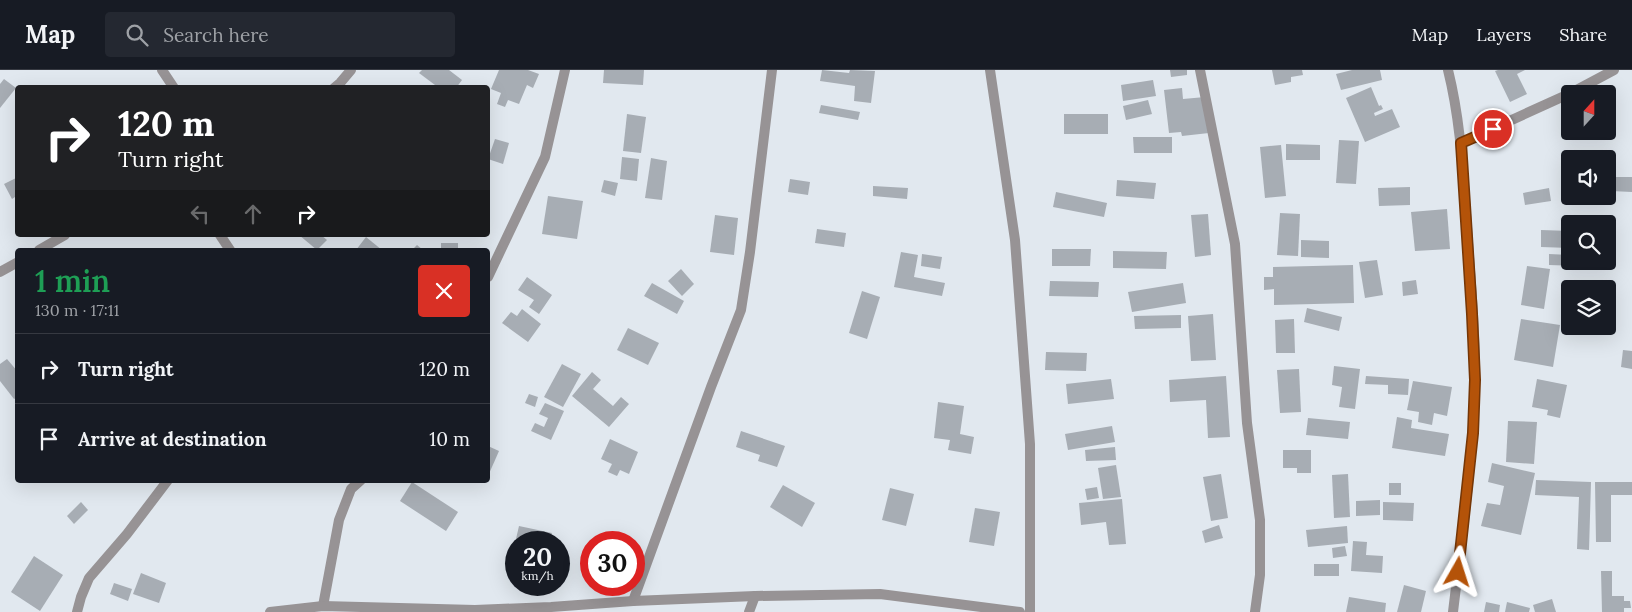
<!DOCTYPE html>
<html lang="en">
<head>
<meta charset="utf-8">
<style>
	body { margin:0; font-family:Lora,serif; background:#242831; color:#f1f3f6; height:100vh; display:flex; flex-direction:column; font-size:19px; white-space:nowrap }
	* { box-sizing:border-box; margin:0 }
	p { font-size:16px; color:#9ea1a6 }
	.icon { flex:none; width:28px; height:28px; fill:none; stroke:currentColor; stroke-width:2; stroke-linecap:round; stroke-linejoin:round }
	.map { position:relative; flex:1; overflow:hidden }
	.sheet { position:absolute; left:15px; top:178px; width:475px; height:235px; display:flex; flex-direction:column; background:#171b24; border-radius:5px; box-shadow:0 5px 20px #0002 }
	.sheet>* { flex:none }
	.hud { position:absolute; left:15px; top:15px; width:475px; height:152px; border-radius:5px; box-shadow:0 5px 20px #0002; background:#202124; color:#fff; overflow:hidden }
	.needle { width:32px; rotate:21deg }
	.controls { position:absolute; left:1561px; top:15px; display:grid; gap:10px }
	.controls a { display:grid; place-items:center; width:55px; height:55px; border-radius:5px; background:#171b24; box-shadow:0 5px 20px #0002; font-size:25px }
	.speed { position:absolute; left:505px; top:461px; display:flex; gap:10px; font-size:25px; font-weight:700; text-align:center }
	.speed>* { display:grid; place-content:center; width:65px; height:65px; border-radius:50%; background:#171b24; box-shadow:0 5px 20px #0002; line-height:1 }
	.speed small { font-size:12px; font-weight:400 }
	.speed .limit { border:8px solid #d22; background:#fff; color:#111 }
	.pin { position:absolute; display:grid; place-items:center; width:42px; height:42px; color:#fff; margin:-21px; border:2px solid #fff; border-radius:50%; box-shadow:0 1px 5px #0007 }
	.me { position:absolute; width:55px; margin:-28px; rotate:6deg; stroke-linejoin:round; filter:drop-shadow(0 0 4px #0008) }
	.turn { display:flex; align-items:center; gap:18px; height:105px; padding:0 20px; font-size:22px }
	.turn .icon { width:65px; height:65px; stroke-width:2.5 }
	.turn b { display:block; font-size:35px; line-height:42px }
	.lanes { display:flex; align-items:center; height:48px; padding:0 20px; background:#0003; justify-content:center; gap:25px; direction:ltr }
	.lanes .off { opacity:.35 }
	.round { display:grid; place-items:center; flex:none; width:52px; height:52px; border-radius:5px; background:#242831 }
	.overview { display:flex; align-items:center; justify-content:space-between; height:85px; padding:0 20px }
	h1 { font-size:30px; font-weight:600; line-height:38px; color:#1e9e55 }
	ul { padding:0; list-style:none }
	li { display:flex; align-items:center; gap:15px; height:70px; padding:0 20px; border-top:1px solid #363941 }
	li div { flex:1 }
	li b { display:block; font-size:19px }
	li em { font-style:normal }
	header { display:flex; align-items:center; gap:30px; box-sizing:border-box; height:70px; padding:0 25px; background:#171b24; border-bottom:1px solid #363941 }
	header strong { font-size:24px }
	nav { display:flex; gap:28px; margin-inline-start:auto; font-size:18px }
	.search { width:350px; height:45px; background:#242831; display:flex; align-items:center; gap:12px; box-sizing:border-box; padding:0 18px; border-radius:5px; color:#9ea1a6; font-size:19px }
	.map>svg:first-child { display:block }
</style>
</head>
<body>
<header>
<strong>Map</strong>
<div class="search"><svg class="icon" aria-label="search" viewBox="0 0 24 24"><circle cx="10" cy="10" r="6"/><path d="M15 15l6 6"/></svg>Search here</div>
<nav><a>Map</a><a>Layers</a><a>Share</a></nav>
</header>
<div class="map">
<svg width="1632" height="542" viewBox="0 0 1632 542">
	<rect width="100%" height="100%" fill="#e1e8ef"/>
	<g fill="#a7adb4">
		<path d="M422,0H449L462,10L456,18H439L419,3Z"/>
		<path d="M499,0H528L539,4L533,18L527,15L519,34L508,30L505,37L497,34L501,23L491,19Z"/>
		<path d="M604,0H644L643,15L603,13Z"/>
		<path d="M822,0L849,3L850,0L875,1L871,33L854,31L855,16L820,11Z"/>
		<path d="M1170,0H1187V5L1171,7Z"/>
		<path d="M1272,0H1302L1303,5L1291,7V12L1275,15Z"/>
		<path d="M1352,0H1380L1382,10L1341,20L1336,4Z"/>
		<path d="M1498,0H1525L1517,4L1527,24L1510,32L1495,1Z"/>
		<path d="M4,9L16,18L0,38V14Z"/>
		<path d="M1153,10L1156,26L1123,31L1121,15Z"/>
		<path d="M1371,17L1379,36L1381,35L1383,39L1374,43L1375,46L1392,39L1400,57L1365,72L1346,28Z"/>
		<path d="M1182,18L1183,29L1205,27L1209,63L1182,66L1181,62L1169,63L1164,20Z"/>
		<path d="M1148,30L1152,44L1126,50L1123,36Z"/>
		<path d="M821,35L860,42L858,50L819,43Z"/>
		<path d="M627,44L646,47L641,83L623,81Z"/>
		<rect x="1064" y="44" width="44" height="20"/>
		<path d="M1570,61H1589L1576,70Z"/>
		<path d="M1133,67H1172V83H1134Z"/>
		<path d="M495,69L509,73L503,94L488,89Z"/>
		<path d="M1339,70L1359,71L1356,114L1336,113Z"/>
		<path d="M1286,74L1320,75V90H1286Z"/>
		<path d="M1281,75L1286,126L1265,128L1260,77Z"/>
		<path d="M622,87L639,89L637,111L620,109Z"/>
		<path d="M651,88L667,91L662,130L645,128Z"/>
		<path d="M18,107V125L12,129L4,114Z"/>
		<path d="M1612,107H1632V122L1611,121Z"/>
		<path d="M790,109L810,112L808,125L788,122Z"/>
		<path d="M604,110L618,113L615,126L601,122Z"/>
		<path d="M1117,110L1156,113L1154,129L1116,126Z"/>
		<path d="M873,116L908,118L907,129L873,126Z"/>
		<path d="M1410,117V135L1379,136L1378,118Z"/>
		<path d="M1549,118L1551,131L1525,135L1523,123Z"/>
		<path d="M1056,122L1107,133L1104,147L1053,137Z"/>
		<path d="M548,126L583,131L577,169L542,164Z"/>
		<path d="M1447,139L1450,179L1415,181L1411,142Z"/>
		<path d="M1280,143L1300,144L1298,186L1277,185Z"/>
		<path d="M1208,144L1211,185L1195,187L1191,145Z"/>
		<path d="M715,145L738,148L734,185L710,182Z"/>
		<path d="M817,159L846,163L844,177L815,173Z"/>
		<path d="M1541,160L1570,161V178L1541,177Z"/>
		<path d="M299,165H321L327,170L317,180Z"/>
		<path d="M366,167L382,180H356Z"/>
		<path d="M1301,170L1329,171V188L1301,187Z"/>
		<rect x="441" y="173" width="17" height="7"/>
		<path d="M417,175L423,180H412Z"/>
		<path d="M1052,179H1091L1090,196H1052Z"/>
		<path d="M1113,181L1167,182L1166,199L1113,198Z"/>
		<path d="M901,182L918,185L914,207L945,213L942,226L894,217Z"/>
		<path d="M922,184L942,187L940,199L921,196Z"/>
		<path d="M1549,184L1570,185V191H1580V196L1549,195Z"/>
		<path d="M1377,190L1383,225L1365,228L1359,192Z"/>
		<path d="M1353,195L1354,233L1274,235V219L1264,220V207H1273V197Z"/>
		<path d="M1527,196L1550,199L1544,239L1521,235Z"/>
		<path d="M681,199L694,214L682,226L668,211Z"/>
		<path d="M527,207L552,225L539,244L529,237L534,230L518,220Z"/>
		<path d="M1416,210L1418,224L1403,226L1402,212Z"/>
		<path d="M1050,211L1099,212L1098,227L1049,226Z"/>
		<path d="M652,213L684,231L677,244L644,226Z"/>
		<path d="M1183,213L1186,233L1132,242L1128,222Z"/>
		<path d="M862,221L880,227L867,269L849,263Z"/>
		<path d="M1307,238L1342,247L1339,261L1304,252Z"/>
		<path d="M522,239L541,254L528,272L502,253L511,242L517,246Z"/>
		<path d="M1213,244L1216,290L1191,291L1188,246Z"/>
		<path d="M1181,245V258L1135,259L1134,246Z"/>
		<path d="M1294,249L1295,283H1276L1275,250Z"/>
		<path d="M1521,249L1560,255L1553,297L1514,290Z"/>
		<path d="M628,258L659,273L648,295L617,280Z"/>
		<path d="M1623,280L1632,281V299L1621,297Z"/>
		<path d="M1046,282L1087,283L1086,301L1045,300Z"/>
		<path d="M7,289L18,302V327L14,329L0,311V294Z"/>
		<path d="M562,294L581,304L563,337L544,327Z"/>
		<path d="M1334,296L1360,299L1355,339L1339,337L1342,317L1332,315Z"/>
		<path d="M1299,299L1301,342L1280,343L1277,300Z"/>
		<path d="M592,302L601,310L593,319L613,336L621,327L629,334L609,357L572,326Z"/>
		<path d="M1226,306L1230,367L1208,368L1206,330L1170,332L1169,310Z"/>
		<path d="M1366,306L1409,309L1408,325L1388,324V315L1365,314Z"/>
		<path d="M1111,309L1114,329L1068,334L1066,314Z"/>
		<path d="M1537,309L1567,315L1560,348L1547,345L1548,340L1532,337Z"/>
		<path d="M1413,311L1452,317L1447,346L1434,343L1432,355L1418,352L1419,342L1407,340Z"/>
		<path d="M529,324L538,327L535,337L525,333Z"/>
		<path d="M938,332L964,336L960,364L974,367L971,384L948,380L950,370L934,368Z"/>
		<path d="M545,333L564,341L551,370L531,361L535,353L544,357L548,348L539,344Z"/>
		<path d="M1397,347L1412,350L1411,358L1449,364L1445,386L1392,378Z"/>
		<path d="M1308,348L1350,352L1348,369L1306,365Z"/>
		<path d="M1508,351L1537,352L1534,394L1506,392Z"/>
		<path d="M1112,356L1115,372L1068,380L1065,364Z"/>
		<path d="M741,361L785,376L777,397L758,391L760,385L736,377Z"/>
		<path d="M610,369L638,382L629,404L620,400L617,406L608,402L612,394L601,389Z"/>
		<path d="M488,376L499,381L488,406Z"/>
		<path d="M1115,377L1116,390L1086,391L1085,380Z"/>
		<path d="M1283,380H1311V403H1297V398H1283Z"/>
		<path d="M1492,393L1535,403L1521,465L1481,456L1487,433L1500,435L1504,416L1488,412Z"/>
		<path d="M1116,395L1121,427L1103,429L1098,398Z"/>
		<path d="M1221,404L1228,448L1211,451L1203,407Z"/>
		<path d="M1348,404L1350,447L1334,448L1332,405Z"/>
		<path d="M1536,410L1591,412L1589,480L1577,479L1579,427L1535,425Z"/>
		<path d="M412,412L458,442L446,461L400,431Z"/>
		<path d="M1595,412H1632V425H1611V472H1596Z"/>
		<rect x="1389" y="413" width="12" height="12"/>
		<path d="M783,415L815,433L802,457L770,437Z"/>
		<path d="M1097,417L1099,428L1087,430L1085,419Z"/>
		<path d="M890,418L914,424L906,456L882,450Z"/>
		<path d="M1122,429L1126,474L1109,475L1106,452L1081,455L1079,433Z"/>
		<path d="M1380,430V445L1356,446V431Z"/>
		<path d="M81,432L88,440L74,454L67,446Z"/>
		<path d="M1383,432L1414,433L1413,451L1383,450Z"/>
		<path d="M975,438L1000,442L994,476L969,472Z"/>
		<path d="M1219,455L1223,468L1205,473L1202,461Z"/>
		<path d="M519,456L552,463L550,472H532L516,469Z"/>
		<path d="M1347,456L1348,473L1308,477L1306,460Z"/>
		<path d="M1353,471L1367,472L1366,485L1383,486L1382,503L1351,501Z"/>
		<path d="M1345,476L1347,486L1333,488L1332,478Z"/>
		<path d="M34,486L63,505L40,541L11,522Z"/>
		<rect x="1314" y="494" width="25" height="12"/>
		<path d="M1601,501H1612V526H1624V531H1630L1631,538H1624V542H1602Z"/>
		<path d="M141,503L166,513L159,533L133,524Z"/>
		<path d="M114,513L132,519L128,531L110,524Z"/>
		<path d="M1404,515L1426,521L1421,542H1397Z"/>
		<path d="M1349,527L1386,533L1385,542H1346Z"/>
		<path d="M1552,529L1556,542H1535L1533,535Z"/>
		<path d="M1486,532L1500,535L1499,542H1484Z"/>
		<path d="M1507,532L1530,538L1529,542H1505Z"/>
	</g>
	<g fill="none" stroke-linecap="round" stroke-linejoin="round">
		<g stroke="#979395" stroke-width="10">
			<path d="M162,0L174,18"/>
			<path d="M990,0L1015,170L1030,374V542"/>
			<path d="M1200,0L1235,174L1247,353L1260,450V505L1255,542"/>
			<path d="M1448,0C1461,52 1463,104 1467,157C1470,209 1476,261 1475,312C1473,389 1462,466 1453,542"/>
			<path d="M334,18L340,13L351,0"/>
			<path d="M1461,73L1571,23L1614,0"/>
			<path d="M220,165L230,180"/>
			<path d="M39,180L65,165"/>
			<path d="M0,202L18,192"/>
			<path d="M488,207L545,87L565,0"/>
			<path d="M633,531L711,317L741,240L750,182L772,0"/>
			<path d="M323,536L339,450L351,419L361,410"/>
			<path d="M77,542L81,527L89,508L127,464L168,410"/>
			<path d="M270,542L323,536L475,540L551,537L633,531L755,526L880,524L1020,542"/>
			<path d="M749,542L755,526"/>
		</g>
	</g>
	<g fill="none" stroke-linecap="round" stroke-linejoin="round">
		<defs>
			<path id="route" d="M1458,502L1473,363L1475,310L1472,244L1461,73L1493,59"/>
		</defs>
		<use href="#route" stroke="#753606" stroke-width="12"/>
		<use href="#route" stroke="#b45309" stroke-width="9"/>
	</g>
</svg>
<div class="controls">
<a><svg class="needle" viewBox="-14 -14 28 28"><path d="M0-13l5 13h-10z" fill="#e53935"/><path d="M0 13l5-13h-10z" fill="#9ea1a6"/></svg></a>
<a><svg class="icon" aria-label="sound" viewBox="0 0 24 24"><path d="M4 9h4l5-4v14l-5-4H4zM17 9q2 3 0 6"/></svg></a>
<a><svg class="icon" aria-label="search" viewBox="0 0 24 24"><circle cx="10" cy="10" r="6"/><path d="M15 15l6 6"/></svg></a>
<a><svg class="icon" aria-label="layers" viewBox="0 0 24 24"><path d="M12 4l9 5-9 5-9-5zM3 14l9 5 9-5"/></svg></a>
</div>
<div class="speed"><div>20<small>km/h</small></div><div class="limit">30</div></div>
<div class="pin" style="left:1493px;top:59px;background:#d93025"><svg class="icon" aria-label="arrive" viewBox="0 0 24 24"><path d="M6 21V4h12l-3 4 3 4H6"/></svg></div>
<svg class="me" style="left:1458px;top:502px" viewBox="-20 -20 40 40"><path d="M0-17L14 15 0 8-14 15z" fill="#b45309" stroke="#fff" stroke-width="4"/></svg>
<div class="hud">
<div class="turn"><svg class="icon" aria-label="right" viewBox="0 0 24 24"><path d="M7 20v-9h11M14 6l5 5-5 5"/></svg><div><b>120 m</b>Turn right</div></div>
<div class="lanes"><svg class="icon off" aria-label="left" viewBox="0 0 24 24"><path d="M17 20v-9H6M10 6l-5 5 5 5"/></svg><svg class="icon off" aria-label="ahead" viewBox="0 0 24 24"><path d="M12 20V5M6 11l6-6 6 6"/></svg><svg class="icon" aria-label="right" viewBox="0 0 24 24"><path d="M7 20v-9h11M14 6l5 5-5 5"/></svg></div>
</div>
<section class="sheet">
<div class="overview"><div><h1>1 min</h1><p>130 m · 17:11</p></div><a class="round" style="background:#d93025;color:#fff"><svg class="icon" aria-label="close" viewBox="0 0 24 24"><path d="M6 6l12 12M18 6L6 18"/></svg></a></div>
<ul>
<li><svg class="icon" aria-label="right" viewBox="0 0 24 24"><path d="M7 20v-9h11M14 6l5 5-5 5"/></svg><div><b>Turn right</b></div><em>120 m</em></li>
<li><svg class="icon" aria-label="arrive" viewBox="0 0 24 24"><path d="M6 21V4h12l-3 4 3 4H6"/></svg><div><b>Arrive at destination</b></div><em>10 m</em></li>
</ul>
</section>
</div>
</body>
</html>
